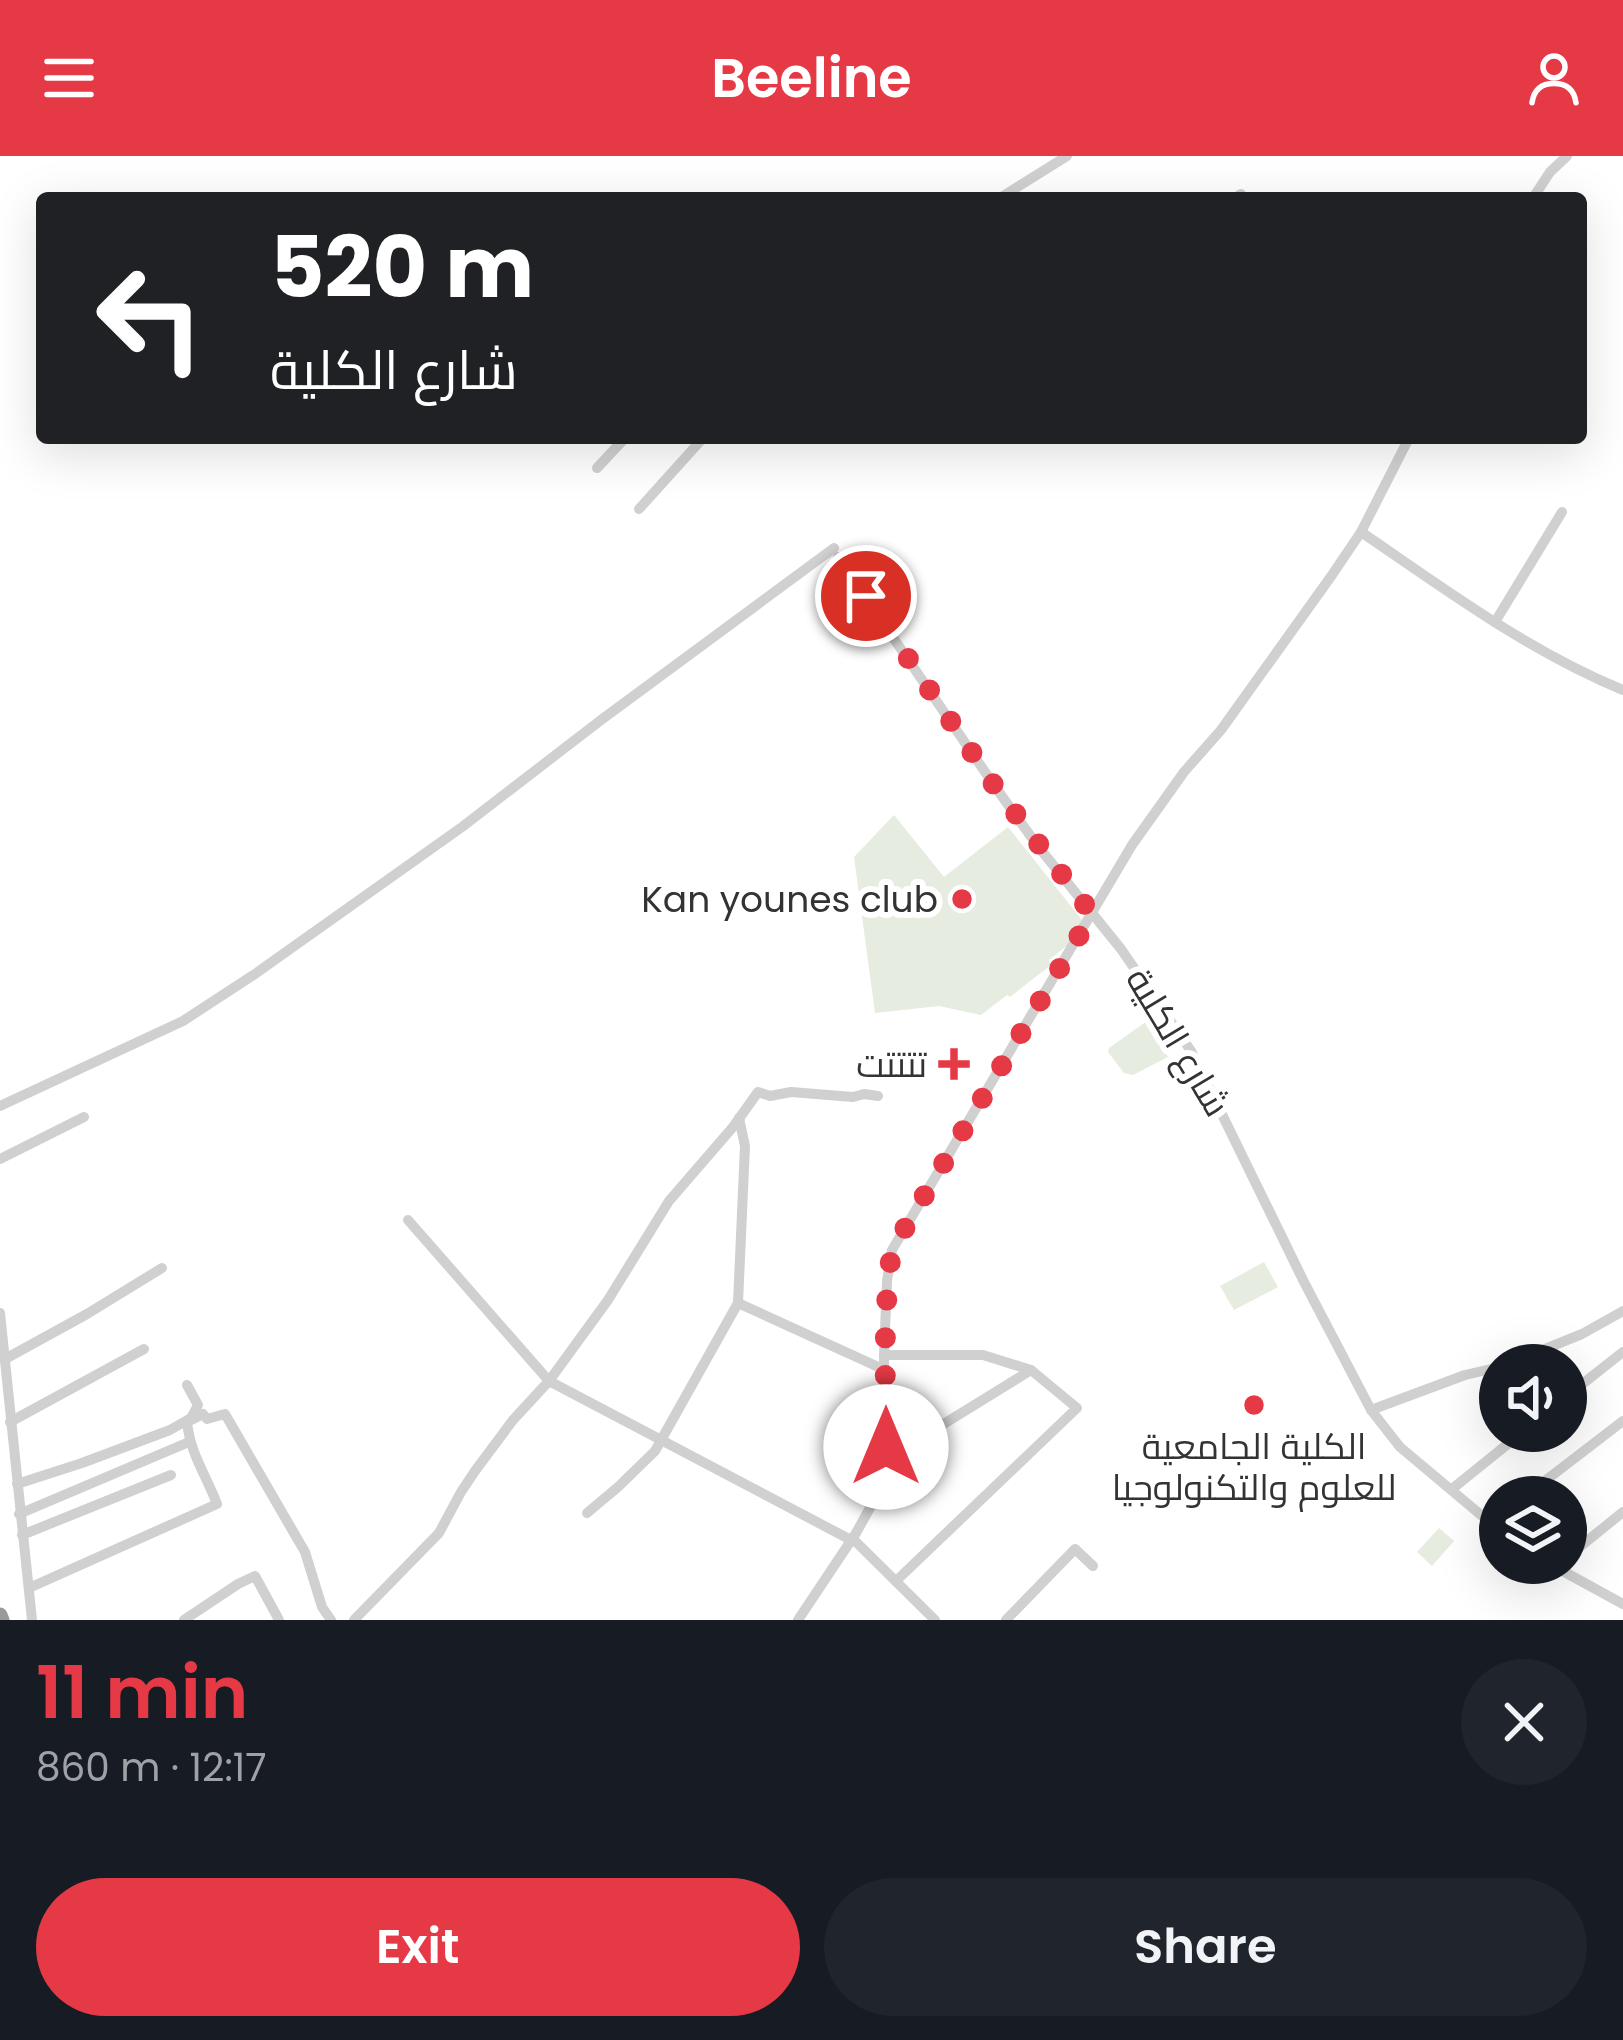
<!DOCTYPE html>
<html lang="en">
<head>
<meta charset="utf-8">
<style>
	body { margin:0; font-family:Poppins,Cairo,sans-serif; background:#20242c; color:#f1f3f6; height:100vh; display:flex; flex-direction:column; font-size:45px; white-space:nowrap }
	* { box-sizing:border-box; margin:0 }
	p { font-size:39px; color:#9ea1a6 }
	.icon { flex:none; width:66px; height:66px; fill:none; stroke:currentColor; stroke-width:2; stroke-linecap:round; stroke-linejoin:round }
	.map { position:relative; height:1464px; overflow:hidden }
	.side { display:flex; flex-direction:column; background:#171b24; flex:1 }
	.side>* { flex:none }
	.hud { position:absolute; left:36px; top:36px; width:1551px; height:252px; border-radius:12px; box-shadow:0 12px 48px #0002; background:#202124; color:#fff; overflow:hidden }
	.tools { position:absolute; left:1479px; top:1188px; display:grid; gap:24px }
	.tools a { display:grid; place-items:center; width:108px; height:108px; border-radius:50%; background:#171b24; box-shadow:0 12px 48px #0002; font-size:60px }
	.pin { position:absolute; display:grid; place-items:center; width:102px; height:102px; color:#fff; margin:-51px; border:6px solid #fff; border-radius:50%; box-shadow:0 3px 12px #0007 }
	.me { position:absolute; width:132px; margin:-66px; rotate:0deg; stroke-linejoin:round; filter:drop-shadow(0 0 9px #0008) }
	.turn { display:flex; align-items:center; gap:42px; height:252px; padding:0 36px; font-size:54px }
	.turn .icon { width:156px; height:156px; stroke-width:2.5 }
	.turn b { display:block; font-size:84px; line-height:102px }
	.round { display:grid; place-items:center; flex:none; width:126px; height:126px; border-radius:63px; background:#20242c }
	.summary { display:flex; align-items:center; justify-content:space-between; height:204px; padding:0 36px }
	h1 { font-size:72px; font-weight:600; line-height:90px; color:#e63946 }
	.primary-button { display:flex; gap:24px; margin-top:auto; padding:24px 36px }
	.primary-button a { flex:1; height:138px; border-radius:72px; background:#e63946; color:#fff; font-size:48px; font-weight:600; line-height:138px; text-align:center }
	.primary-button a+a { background:#20242c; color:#f1f3f6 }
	header { display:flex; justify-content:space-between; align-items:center; height:156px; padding:0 36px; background:#e63946; color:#fff; font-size:54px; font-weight:600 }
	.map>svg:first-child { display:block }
</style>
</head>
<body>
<header><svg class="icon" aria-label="menu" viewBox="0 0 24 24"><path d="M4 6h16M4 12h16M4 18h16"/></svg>Beeline<svg class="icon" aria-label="person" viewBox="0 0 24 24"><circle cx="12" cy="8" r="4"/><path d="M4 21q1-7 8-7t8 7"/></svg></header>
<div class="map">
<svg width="1623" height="1464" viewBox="0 0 1623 1464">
	<rect width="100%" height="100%" fill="#fff"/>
	<g fill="#e6ecdf">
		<path d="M894,659L944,721L1008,671L1082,764L1079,780L1049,804L1051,809L1010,841L1007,839L981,859L939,850L875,857L854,701Z"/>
		<path d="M1147,865L1168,901L1133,919L1124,917L1108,896L1109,892Z"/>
		<path d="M1264,1106L1278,1131L1234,1154L1220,1130Z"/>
		<path d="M1439,1372L1454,1385L1432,1410L1417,1396Z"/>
	</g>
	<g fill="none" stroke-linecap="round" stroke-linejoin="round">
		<g stroke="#d0d0d0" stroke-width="10">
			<path d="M1000,42L1067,0"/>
			<path d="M1235,42L1241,38"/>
			<path d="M1533,42L1550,16L1567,0"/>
			<path d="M597,312L625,282"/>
			<path d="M639,353L703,282"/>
			<path d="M1361,376C1445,433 1528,495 1623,534"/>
			<path d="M838,401L996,632L1037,689L1121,793L1191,895L1304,1126L1371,1254L1400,1291L1500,1375"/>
			<path d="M1495,466L1562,356"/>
			<path d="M0,950L183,865L255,818L462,671L601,564L834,392"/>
			<path d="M0,1003L84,961"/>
			<path d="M408,1064L549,1225L851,1384"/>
			<path d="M738,1147L885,1214"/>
			<path d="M0,1157L32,1464"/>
			<path d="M884,1199H983L1031,1214L1077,1252L896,1425"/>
			<path d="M5,1203L87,1158L162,1112"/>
			<path d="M1505,1209L1582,1178L1623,1155"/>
			<path d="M1566,1241L1623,1196"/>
			<path d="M1371,1254L1465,1219L1500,1211"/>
			<path d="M10,1266L144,1193"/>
			<path d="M886,1316L903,1311L942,1269L1031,1214"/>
			<path d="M17,1328L82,1307L170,1274L191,1262L198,1249L187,1229"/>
			<path d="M1452,1333L1524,1275"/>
			<path d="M1524,1341L1623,1265"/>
			<path d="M587,1357L618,1331L655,1295L738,1147L745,990L739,962"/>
			<path d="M19,1358L189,1286"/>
			<path d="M22,1379L171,1319"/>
			<path d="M852,1382L935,1464"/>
			<path d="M1566,1402L1623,1356"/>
			<path d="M1548,1407L1623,1448"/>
			<path d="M29,1432L217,1348C206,1319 190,1297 187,1266L203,1258L207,1263L225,1258L305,1396L322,1451L331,1464"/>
			<path d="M184,1464L238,1428L255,1420L279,1464"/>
			<path d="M354,1464L439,1377L461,1336L475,1315L513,1264L549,1225L608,1144L669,1045L733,971L758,936L770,940L791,936L853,941L864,938L878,940"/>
			<path d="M798,1464L856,1377L885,1325L884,1199L887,1125L892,1094L1132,689L1184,616L1221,574L1332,419L1361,376L1409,282"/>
			<path d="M1006,1464L1075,1393L1093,1410"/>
		</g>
		<path stroke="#9a9a9a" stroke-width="15" d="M0,1459L2,1464"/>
	</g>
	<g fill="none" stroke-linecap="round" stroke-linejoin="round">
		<path stroke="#e63946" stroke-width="21" stroke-dasharray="0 37.8" d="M866,440L996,632L1092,758L892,1094C882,1159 886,1225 886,1291"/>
	</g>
	<g fill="#e63946" stroke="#fff" stroke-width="4.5">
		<circle cx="962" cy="743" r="12"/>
		<path d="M948 890h12v12h12v12h-12v12h-12v-12h-12v-12h12z"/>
		<circle cx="1254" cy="1249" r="12"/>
	</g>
	<g text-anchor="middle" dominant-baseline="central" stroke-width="12" stroke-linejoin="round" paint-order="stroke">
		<g font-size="36" fill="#333" stroke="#fff" text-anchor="end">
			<text x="938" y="743">Kan younes club</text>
			<text x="927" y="908">تتتتت</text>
			<text x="1254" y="1290" text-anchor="middle">الكلية الجامعية<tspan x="1254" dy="41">للعلوم والتكنولوجيا</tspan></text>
		</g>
		<g font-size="36" fill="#333" stroke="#fff">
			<text transform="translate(1178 886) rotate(59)">شارع الكلية</text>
		</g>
	</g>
</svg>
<div class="tools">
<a><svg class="icon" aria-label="sound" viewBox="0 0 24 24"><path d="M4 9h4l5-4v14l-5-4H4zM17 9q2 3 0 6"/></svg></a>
<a><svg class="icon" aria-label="layers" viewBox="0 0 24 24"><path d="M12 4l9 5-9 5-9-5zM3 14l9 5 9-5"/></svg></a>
</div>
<div class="pin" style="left:866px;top:440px;background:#d93025"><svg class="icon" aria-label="arrive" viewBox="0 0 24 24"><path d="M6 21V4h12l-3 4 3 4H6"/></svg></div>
<svg class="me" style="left:886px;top:1291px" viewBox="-20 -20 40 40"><circle r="19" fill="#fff"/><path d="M0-13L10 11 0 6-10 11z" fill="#e63946"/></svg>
<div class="hud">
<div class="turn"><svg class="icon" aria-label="left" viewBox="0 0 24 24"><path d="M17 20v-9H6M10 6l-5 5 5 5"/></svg><div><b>520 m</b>شارع الكلية</div></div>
</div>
</div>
<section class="side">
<div class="summary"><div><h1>11 min</h1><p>860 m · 12:17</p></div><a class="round"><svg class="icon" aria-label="close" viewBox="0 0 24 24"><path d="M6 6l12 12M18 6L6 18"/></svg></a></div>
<div class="primary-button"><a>Exit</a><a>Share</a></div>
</section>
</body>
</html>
